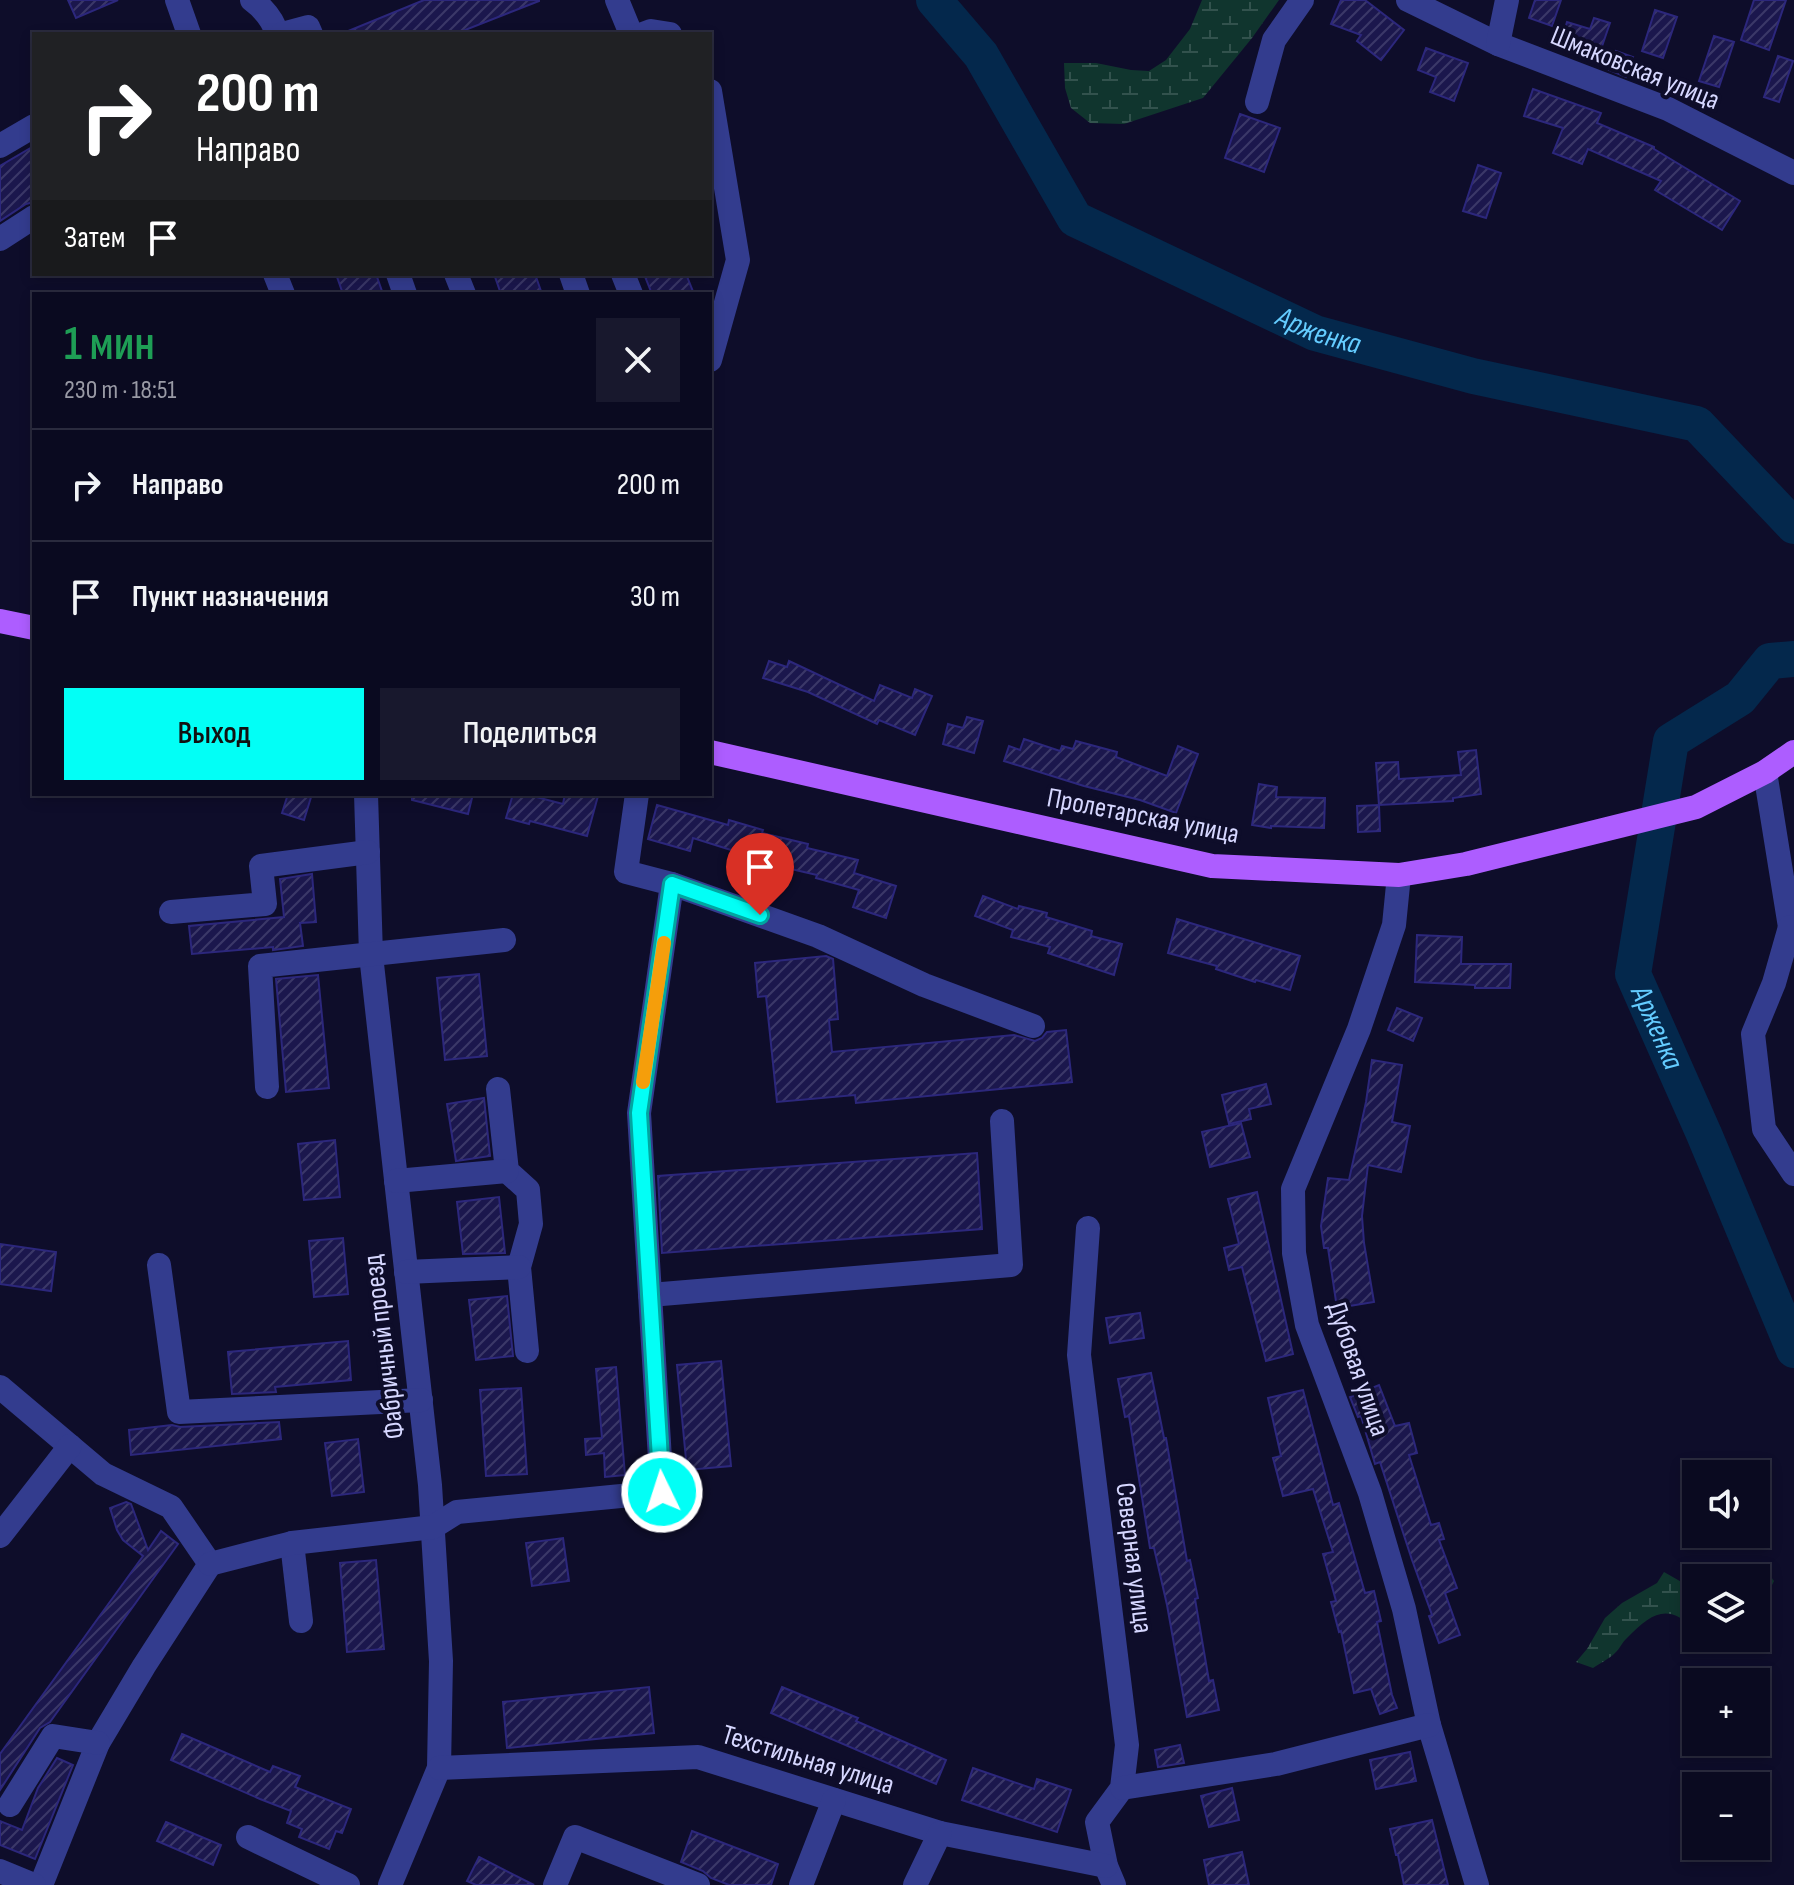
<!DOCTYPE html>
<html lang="ru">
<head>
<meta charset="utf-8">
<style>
	body { margin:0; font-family:"Sofia Sans Condensed",sans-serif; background:#18182d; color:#f1f3f6; height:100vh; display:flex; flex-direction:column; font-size:30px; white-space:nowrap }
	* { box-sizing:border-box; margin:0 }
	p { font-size:26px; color:#999aa5 }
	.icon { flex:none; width:44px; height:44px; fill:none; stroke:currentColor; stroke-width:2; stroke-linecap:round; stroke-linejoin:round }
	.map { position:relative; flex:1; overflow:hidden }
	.sheet { position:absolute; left:32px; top:292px; width:680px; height:504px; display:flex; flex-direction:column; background:#0a0a20; border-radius:0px; box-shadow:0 4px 12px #0003,0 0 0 2px #2a2b3e }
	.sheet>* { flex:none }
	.guide { position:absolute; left:32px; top:32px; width:680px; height:244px; border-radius:0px; box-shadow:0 4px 12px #0003,0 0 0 2px #2a2b3e; background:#202124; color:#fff; overflow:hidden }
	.tools { position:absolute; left:1682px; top:1460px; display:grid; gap:16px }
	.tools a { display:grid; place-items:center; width:88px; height:88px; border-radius:0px; background:#0a0a20; box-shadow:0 4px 12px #0003,0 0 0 2px #2a2b3e; font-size:40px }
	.pin { position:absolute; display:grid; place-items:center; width:68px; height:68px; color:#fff; margin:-82px -34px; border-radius:50% 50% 50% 0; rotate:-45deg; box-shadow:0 0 8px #0007 }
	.pin .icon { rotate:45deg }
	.me { position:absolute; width:88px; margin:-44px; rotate:356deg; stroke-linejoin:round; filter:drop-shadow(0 0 6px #0008) }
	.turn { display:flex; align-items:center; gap:28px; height:168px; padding:0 32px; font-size:36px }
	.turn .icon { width:104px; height:104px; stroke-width:2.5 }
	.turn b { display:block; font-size:56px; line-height:68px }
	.then { display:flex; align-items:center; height:76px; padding:0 32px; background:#0003; gap:16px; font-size:30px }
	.round { display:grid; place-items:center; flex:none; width:84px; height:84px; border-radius:0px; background:#18182d }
	.summary { display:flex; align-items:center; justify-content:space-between; height:136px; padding:0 32px }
	h1 { font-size:48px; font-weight:600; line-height:60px; color:#1e9e55 }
	.primary-button { display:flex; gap:16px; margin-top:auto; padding:16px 32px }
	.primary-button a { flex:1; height:92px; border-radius:0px; background:#02fff6; color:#111; font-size:32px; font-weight:600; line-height:92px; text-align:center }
	.primary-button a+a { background:#18182d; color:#f1f3f6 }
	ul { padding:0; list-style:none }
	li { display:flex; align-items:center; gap:24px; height:112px; padding:0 32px; border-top:2px solid #2a2b3e }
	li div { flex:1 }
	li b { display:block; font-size:30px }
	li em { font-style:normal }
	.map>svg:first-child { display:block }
</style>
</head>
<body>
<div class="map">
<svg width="1794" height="1885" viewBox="0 0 1794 1885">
	<defs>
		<pattern id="wetland-marsh" width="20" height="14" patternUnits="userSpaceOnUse" patternTransform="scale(2)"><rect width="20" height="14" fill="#10352e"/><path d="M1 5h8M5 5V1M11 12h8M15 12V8" fill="none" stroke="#32524d"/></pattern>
		<pattern id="building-hatch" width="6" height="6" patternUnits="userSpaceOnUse" patternTransform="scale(2)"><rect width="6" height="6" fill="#1b174d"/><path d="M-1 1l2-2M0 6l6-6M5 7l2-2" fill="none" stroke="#3b3868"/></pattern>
	</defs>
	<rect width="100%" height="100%" fill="#0e0d2a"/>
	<g fill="url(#wetland-marsh)">
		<path d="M1202,0H1279L1252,38L1203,98L1124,124L1090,123L1071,108L1065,88L1064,63H1096L1131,70L1149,71L1166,60L1190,29Z"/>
		<path d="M1756,1567L1766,1571L1774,1581L1766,1597L1756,1593V1578H1722C1733,1570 1743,1574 1756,1567Z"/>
		<path d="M1664,1572L1685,1584L1696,1583V1631C1669,1602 1652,1612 1627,1638C1622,1642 1620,1649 1615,1653C1609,1659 1600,1663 1593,1668L1576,1662L1587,1649L1605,1618L1622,1603L1657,1583Z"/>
	</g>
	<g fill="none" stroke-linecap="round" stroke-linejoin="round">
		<g stroke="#04284c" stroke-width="36">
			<path id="s1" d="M934,0L981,55L1075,219L1315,333L1473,376L1697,424L1794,526"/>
			<path id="s2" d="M1794,659L1770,661L1740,698L1671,741L1633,974L1704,1134L1794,1350"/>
		</g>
	</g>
	<g fill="url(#building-hatch)" stroke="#2c277c" stroke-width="2">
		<path d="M68,0H118L76,18Z"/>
		<path d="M424,0H539V1L455,34H341Z"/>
		<path d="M1341,0H1365L1404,30L1381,60L1357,41L1361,35L1331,24Z"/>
		<path d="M1535,0H1561L1552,26L1529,18Z"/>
		<path d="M1754,0H1786L1769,50L1741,40Z"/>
		<path d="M1655,10L1677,17L1663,58L1642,51Z"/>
		<path d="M1594,18L1610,23L1599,55L1561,42L1567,22L1590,29Z"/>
		<path d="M1714,36L1734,42L1719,87L1699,81Z"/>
		<path d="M1426,48L1468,63L1454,101L1430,92L1436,77L1418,70Z"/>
		<path d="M1616,51L1633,57L1626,77L1609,70Z"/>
		<path d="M1778,56L1793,61L1779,102L1764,97Z"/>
		<path d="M1533,89L1601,113L1597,123L1654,147V149L1740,201L1722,230L1655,190L1661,181L1588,149L1582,164L1553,153L1563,128L1524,116Z"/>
		<path d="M1240,114L1280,128L1264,172L1225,158Z"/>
		<path d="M34,146V202L26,204L0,221V166Z"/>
		<path d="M1478,165L1501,173L1486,218L1463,211Z"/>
		<path d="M336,274H376L383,294H343Z"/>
		<path d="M494,274H535L542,294H501Z"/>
		<path d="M644,274H686L694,294H652Z"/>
		<path d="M769,661L787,667L789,661L874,701L880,685L912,698L915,689L932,696L915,735L879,720L877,724L808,692L763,678Z"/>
		<path d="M967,717L983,721L974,753L943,744L948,724L963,728Z"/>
		<path d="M1024,739L1060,751L1062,746L1073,749L1076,741L1117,752L1116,757L1167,776L1178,746L1198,754L1176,813L1140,800L1084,786L1004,761L1009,746L1020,750Z"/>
		<path d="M1476,750L1481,794L1453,798V801L1379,805L1376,763L1398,762L1399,779L1461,775L1458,752Z"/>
		<path d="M1259,784L1277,787L1276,797L1325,798L1324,828L1271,826V828L1252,825Z"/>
		<path d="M288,794H312L304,820L282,813Z"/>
		<path d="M412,794H473L468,814L412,800Z"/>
		<path d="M513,794H525L563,804L565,794H588L598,796L587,836L530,821L529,824L506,818Z"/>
		<path d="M657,805L728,825L729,820L763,830L762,833L808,844L807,848L858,860L854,873L896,886L886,918L853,907L859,890L816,878L817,875L769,864V862L693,838L690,851L648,839Z"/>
		<path d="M1379,805L1380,831L1358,832L1357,806Z"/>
		<path d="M312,874L316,922L300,923L303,946L273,950V947L192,954L189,926L284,917L280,879Z"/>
		<path d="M983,896L1018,909L1019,906L1047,913L1046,917L1092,931L1091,936L1122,944L1114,975L1048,953L1050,947L1011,937L1013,930L975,916Z"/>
		<path d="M1177,919L1300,956L1290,990L1256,980L1255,982L1216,969L1217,966L1168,953Z"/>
		<path d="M1417,935L1462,937L1461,964H1511L1510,988H1475V985L1415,982Z"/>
		<path d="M826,956L833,959L838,1019L829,1020L832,1052L1014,1035L1035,1041L1042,1038L1047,1032L1066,1030L1072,1082L856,1103L855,1095L777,1102L766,996L758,997L755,963Z"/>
		<path d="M479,974L487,1056L445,1060L437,978Z"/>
		<path d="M318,975L329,1088L286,1092L276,979Z"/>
		<path d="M1397,1008L1422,1018L1413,1041L1388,1030Z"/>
		<path d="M1372,1060L1402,1065L1392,1122L1410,1126L1401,1172L1368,1165L1362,1216L1364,1243L1374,1302L1337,1308L1328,1248H1324L1321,1226L1328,1178L1349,1180L1366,1102Z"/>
		<path d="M1266,1084L1271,1104L1249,1109L1251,1119L1229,1124L1222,1095Z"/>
		<path d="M484,1098L490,1156L456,1161L447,1104Z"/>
		<path d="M1241,1123L1250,1157L1210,1167L1202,1132Z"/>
		<path d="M335,1140L340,1197L304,1200L298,1144Z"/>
		<path d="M977,1153L982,1229L662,1253L658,1176Z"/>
		<path d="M1257,1192L1293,1354L1266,1361L1242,1267L1229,1270L1224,1248L1239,1244L1228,1199Z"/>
		<path d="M499,1197L505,1253L463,1254L457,1202Z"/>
		<path d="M343,1238L348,1294L314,1297L309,1241Z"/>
		<path d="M0,1244L56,1252L51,1291L0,1284Z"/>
		<path d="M507,1296L513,1356L476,1360L469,1300Z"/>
		<path d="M1140,1313L1144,1338L1110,1343L1106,1318Z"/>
		<path d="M348,1341L351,1380L275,1387L276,1392L232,1394L228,1352Z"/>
		<path d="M721,1361L731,1466L687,1470L677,1365Z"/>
		<path d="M616,1367L625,1475L605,1477L604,1453L586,1455L585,1439L602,1438L596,1369Z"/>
		<path d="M1151,1373L1164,1438H1166L1187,1561L1190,1560L1198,1598L1195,1599L1209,1681L1213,1680L1219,1710L1187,1717L1167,1605L1154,1548H1150L1129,1416L1125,1417L1118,1379Z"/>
		<path d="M1379,1385L1395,1426L1409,1423L1417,1453L1409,1455L1431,1525L1439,1523L1444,1539L1439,1540L1457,1588L1445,1593L1460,1635L1439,1643L1429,1616L1432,1615L1412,1560L1380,1462L1375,1464L1361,1416L1358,1417L1350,1397Z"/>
		<path d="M521,1388L527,1474L486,1476L480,1390Z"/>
		<path d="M1303,1390L1333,1505L1339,1503L1365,1593L1374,1591L1381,1621L1377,1622L1392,1695L1397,1708L1380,1714L1371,1689L1354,1693L1341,1631L1339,1632L1331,1602L1336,1601L1323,1554L1333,1552L1313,1489L1283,1496L1273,1458L1281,1456L1268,1398Z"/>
		<path d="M279,1422L281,1439L131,1455L129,1430L172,1425L180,1427Z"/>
		<path d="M358,1439L364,1492L332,1496L325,1443Z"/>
		<path d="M126,1502L131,1504L148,1550L161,1531L178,1544L50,1722L40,1728L0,1790V1754L143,1556L123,1540L117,1530L110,1508Z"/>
		<path d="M563,1538L569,1581L532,1586L526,1543Z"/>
		<path d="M376,1560L384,1649L347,1652L340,1563Z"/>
		<path d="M649,1687L654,1733L507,1748L503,1702Z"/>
		<path d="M782,1687L858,1718L856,1721L946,1760L936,1784L771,1713Z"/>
		<path d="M182,1734L270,1772L273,1766L300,1776L295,1787L351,1809L342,1833L336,1831L329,1849L299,1837L302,1829L287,1823L291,1811L260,1799L171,1760Z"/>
		<path d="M1180,1745L1184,1763L1158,1767L1155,1750Z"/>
		<path d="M1410,1752L1416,1781L1376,1789L1370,1760Z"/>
		<path d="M57,1758L73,1765L35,1859L0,1845V1821L22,1830L38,1788Z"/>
		<path d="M973,1768L1034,1789L1037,1779L1071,1790L1057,1832L962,1800Z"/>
		<path d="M1232,1788L1239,1820L1209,1827L1201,1796Z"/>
		<path d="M1432,1820L1448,1885H1404L1398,1855H1396L1390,1829Z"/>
		<path d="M166,1822L221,1845L213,1865L157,1841Z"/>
		<path d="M692,1831L778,1864L771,1885H729L711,1878L703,1871L681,1862Z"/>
		<path d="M1242,1852L1249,1885H1209L1204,1860Z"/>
		<path d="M479,1857L534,1885H476L467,1881Z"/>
	</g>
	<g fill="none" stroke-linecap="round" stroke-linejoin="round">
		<g stroke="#333c8e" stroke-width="24">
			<path d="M177,0L189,34"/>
			<path d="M252,0C264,9 273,19 277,34"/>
			<path d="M617,0L631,34"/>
			<path d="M1408,0L1498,44L1668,109L1794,173"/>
			<path d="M282,34L308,27L311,34"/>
			<path d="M643,34L651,31L670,34"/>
			<path d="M1498,44L1507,0"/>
			<path d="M710,91L738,260L710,360"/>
			<path d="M1257,102L1274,40L1302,0"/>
			<path d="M0,146L34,126"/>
			<path d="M0,239L34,217"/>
			<path d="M275,274L283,294"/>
			<path d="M398,274L405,294"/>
			<path d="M456,274L464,294"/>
			<path d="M571,274L578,294"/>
			<path d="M623,274L631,294"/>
			<path d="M1765,772L1790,927H1794"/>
			<path d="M366,794L371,955L430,1485L441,1661L439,1768L390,1885"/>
			<path d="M1399,875L1394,925L1359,1029L1293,1189L1294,1253L1307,1325L1370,1493L1404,1609L1429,1725L1477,1885"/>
			<path d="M672,884L818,936L924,985L1033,1026"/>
			<path d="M171,912L265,904L261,866L368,852"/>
			<path d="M1790,927L1774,983L1753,1034L1764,1129L1794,1174"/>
			<path d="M267,1087L260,966L504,940"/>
			<path d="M498,1089L507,1171L528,1190L531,1224L519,1267L527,1351"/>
			<path d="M396,1181L507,1171"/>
			<path d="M1088,1228L1079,1355L1127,1745L1122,1788L1097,1822L1106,1866L1114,1885"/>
			<path d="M159,1265L179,1412L421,1400"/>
			<path d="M406,1272L519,1267"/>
			<path d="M650,1295L1011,1265L1002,1121"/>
			<path d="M0,1387L103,1474L171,1507L210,1564L144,1666L98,1743L41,1885"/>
			<path d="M0,1536L70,1446"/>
			<path d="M292,1543L301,1621"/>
			<path d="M210,1564L292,1543L433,1527L457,1512L662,1492L639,1113L672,884L626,872L637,794"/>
			<path d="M439,1768L698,1757L940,1833L1106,1866"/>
			<path d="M1122,1788L1276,1764L1429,1725"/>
			<path d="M10,1805L53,1736L98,1743"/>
			<path d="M248,1837L348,1885"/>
			<path d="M0,1871L34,1885"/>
			<path d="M555,1885L575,1837L698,1885"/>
			<path d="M801,1885L834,1800"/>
			<path d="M915,1885L940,1833"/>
		</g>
		<g stroke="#ad5dff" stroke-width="24">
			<path d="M0,621L34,628"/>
			<path d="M710,752L1212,866L1399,875L1466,864L1696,807L1765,772L1794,752"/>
		</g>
	</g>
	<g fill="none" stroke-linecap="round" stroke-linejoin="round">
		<defs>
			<path id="route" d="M662,1492L639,1113L672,884L760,915"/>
		</defs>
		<use href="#route" stroke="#01a6a0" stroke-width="20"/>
		<use href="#route" stroke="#02fff6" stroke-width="14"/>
		<path stroke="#f59e0b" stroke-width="14" d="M643,1082L664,943"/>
	</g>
	<g text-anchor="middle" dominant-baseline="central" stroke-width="8" stroke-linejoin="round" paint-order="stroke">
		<g font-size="28" fill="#d6d7ff" stroke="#0e0d2a">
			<text transform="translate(1635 68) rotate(22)">Шмаковская улица</text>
			<text transform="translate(1143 816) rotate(11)">Пролетарская улица</text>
			<text transform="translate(384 1347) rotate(-97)">Фабричный проезд</text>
			<text transform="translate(1358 1369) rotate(71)">Дубовая улица</text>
			<text transform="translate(1134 1558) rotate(83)">Северная улица</text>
			<text transform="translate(808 1760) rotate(17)">Техстильная улица</text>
		</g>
		<g font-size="30" font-style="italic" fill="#64ccff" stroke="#0e0d2a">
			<text stroke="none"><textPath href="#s1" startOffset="530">Арженка</textPath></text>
			<text stroke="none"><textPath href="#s2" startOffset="448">Арженка</textPath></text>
		</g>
	</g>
</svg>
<div class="tools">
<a><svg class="icon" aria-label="sound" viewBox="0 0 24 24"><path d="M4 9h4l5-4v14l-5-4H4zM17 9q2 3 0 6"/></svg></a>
<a><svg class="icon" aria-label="layers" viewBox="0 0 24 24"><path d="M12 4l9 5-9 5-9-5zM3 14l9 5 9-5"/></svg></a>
<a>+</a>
<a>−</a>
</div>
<div class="pin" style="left:760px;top:915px;background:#d93025"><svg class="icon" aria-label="arrive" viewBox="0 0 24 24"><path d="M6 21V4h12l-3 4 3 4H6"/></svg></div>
<svg class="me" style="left:662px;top:1492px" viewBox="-20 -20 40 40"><circle r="17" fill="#02fff6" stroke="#fff" stroke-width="3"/><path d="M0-11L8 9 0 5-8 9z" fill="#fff"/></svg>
<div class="guide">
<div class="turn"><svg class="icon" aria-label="right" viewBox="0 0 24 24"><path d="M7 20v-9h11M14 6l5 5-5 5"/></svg><div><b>200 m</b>Направо</div></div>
<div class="then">Затем<svg class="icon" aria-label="arrive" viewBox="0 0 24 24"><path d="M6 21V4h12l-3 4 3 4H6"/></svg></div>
</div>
<section class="sheet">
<div class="summary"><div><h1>1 мин</h1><p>230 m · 18:51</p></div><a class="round"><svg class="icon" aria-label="close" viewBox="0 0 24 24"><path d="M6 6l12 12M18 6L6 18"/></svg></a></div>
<ul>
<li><svg class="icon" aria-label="right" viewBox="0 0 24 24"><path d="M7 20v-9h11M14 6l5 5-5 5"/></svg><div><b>Направо</b></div><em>200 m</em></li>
<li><svg class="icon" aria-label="arrive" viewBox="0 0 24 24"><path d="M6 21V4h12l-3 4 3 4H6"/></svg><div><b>Пункт назначения</b></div><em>30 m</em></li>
</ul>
<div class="primary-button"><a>Выход</a><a>Поделиться</a></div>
</section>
</div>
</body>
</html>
